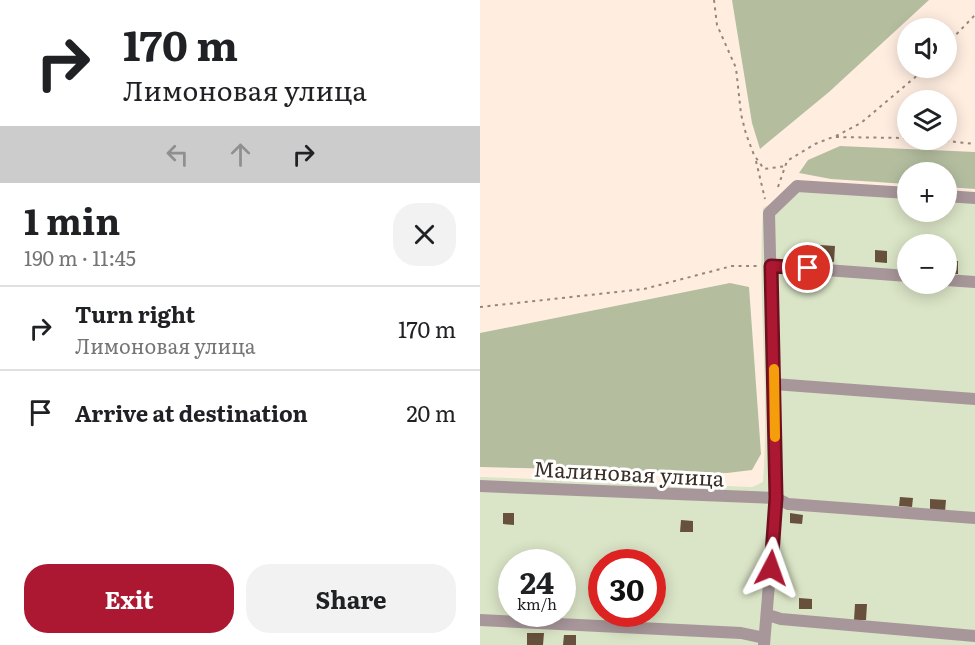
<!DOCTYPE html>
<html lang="en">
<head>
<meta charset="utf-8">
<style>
	body { margin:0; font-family:Literata,serif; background:#f2f2f2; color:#202124; height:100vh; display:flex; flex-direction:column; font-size:22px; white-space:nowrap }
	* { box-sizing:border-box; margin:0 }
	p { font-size:20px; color:#757577 }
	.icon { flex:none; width:33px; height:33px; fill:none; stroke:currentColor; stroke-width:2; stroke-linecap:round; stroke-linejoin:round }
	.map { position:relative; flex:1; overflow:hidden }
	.details { display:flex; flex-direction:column; background:#fff; width:480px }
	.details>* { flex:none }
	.top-card { background:#fff; color:#202124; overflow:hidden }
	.buttons { position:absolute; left:417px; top:18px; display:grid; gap:12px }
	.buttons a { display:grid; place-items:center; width:60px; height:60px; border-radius:50%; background:#fff; box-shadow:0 3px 15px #0003; font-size:30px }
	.speed { position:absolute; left:18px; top:549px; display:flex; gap:12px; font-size:30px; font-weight:700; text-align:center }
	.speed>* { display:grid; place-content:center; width:78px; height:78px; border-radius:50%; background:#fff; box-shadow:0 3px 15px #0003; line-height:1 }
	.speed small { font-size:15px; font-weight:400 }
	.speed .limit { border:9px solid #d22; background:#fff; color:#111 }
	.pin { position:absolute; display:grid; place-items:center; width:51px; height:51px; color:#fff; margin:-26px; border:3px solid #fff; border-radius:50%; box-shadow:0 2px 6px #0007 }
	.me { position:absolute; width:66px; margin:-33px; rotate:4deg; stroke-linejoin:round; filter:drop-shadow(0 0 4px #0008) }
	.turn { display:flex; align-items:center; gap:21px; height:126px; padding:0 24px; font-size:27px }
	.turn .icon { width:78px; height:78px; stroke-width:2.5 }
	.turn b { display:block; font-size:42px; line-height:51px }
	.lanes { display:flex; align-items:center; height:57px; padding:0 24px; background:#0003; justify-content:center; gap:30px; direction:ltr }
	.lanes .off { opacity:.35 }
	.round { display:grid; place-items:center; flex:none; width:63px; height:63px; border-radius:24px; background:#f2f2f2 }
	.overview { display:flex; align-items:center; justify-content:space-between; height:102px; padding:0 24px }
	h1 { font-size:36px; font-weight:700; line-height:45px }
	.cta { display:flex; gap:12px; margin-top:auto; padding:12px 24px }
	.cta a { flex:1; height:69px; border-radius:24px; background:#ac1731; color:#fff; font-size:24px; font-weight:700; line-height:69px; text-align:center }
	.cta a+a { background:#f2f2f2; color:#202124 }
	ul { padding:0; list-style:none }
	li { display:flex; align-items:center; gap:18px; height:84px; padding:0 24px; border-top:2px solid #e0e0e0 }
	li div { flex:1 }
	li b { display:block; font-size:22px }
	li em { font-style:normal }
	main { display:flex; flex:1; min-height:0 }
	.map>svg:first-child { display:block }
</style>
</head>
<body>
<main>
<section class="details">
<div class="top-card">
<div class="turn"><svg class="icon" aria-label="right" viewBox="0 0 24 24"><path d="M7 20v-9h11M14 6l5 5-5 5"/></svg><div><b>170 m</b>Лимоновая улица</div></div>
<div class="lanes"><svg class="icon off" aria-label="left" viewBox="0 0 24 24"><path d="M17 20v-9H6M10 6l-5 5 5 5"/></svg><svg class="icon off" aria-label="ahead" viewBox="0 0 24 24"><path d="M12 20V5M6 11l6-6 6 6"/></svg><svg class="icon" aria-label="right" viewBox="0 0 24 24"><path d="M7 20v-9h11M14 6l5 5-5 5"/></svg></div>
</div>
<div class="overview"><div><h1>1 min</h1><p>190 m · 11:45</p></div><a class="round"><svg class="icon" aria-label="close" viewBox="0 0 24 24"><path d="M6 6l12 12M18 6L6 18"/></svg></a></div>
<ul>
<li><svg class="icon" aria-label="right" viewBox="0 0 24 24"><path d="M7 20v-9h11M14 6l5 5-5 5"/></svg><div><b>Turn right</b><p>Лимоновая улица</p></div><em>170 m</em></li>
<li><svg class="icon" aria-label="arrive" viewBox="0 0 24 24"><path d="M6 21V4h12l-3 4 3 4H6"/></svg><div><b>Arrive at destination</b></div><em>20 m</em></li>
</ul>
<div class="cta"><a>Exit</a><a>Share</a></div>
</section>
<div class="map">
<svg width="495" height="645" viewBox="0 0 495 645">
	<rect width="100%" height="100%" fill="#ffeee0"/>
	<path fill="#dae4c6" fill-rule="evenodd" d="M323,188L427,195L428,212H466L467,197L495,199V645H0V477L272,487L283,482C290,391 277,300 283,208ZM428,244H466V284H428ZM32,562H82V614H32ZM122,562H172V614H122Z"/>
	<g fill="#b4be9f">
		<path d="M252,0H449L349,92L280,149L272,123Z"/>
		<path d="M360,146L495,152V189L467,187L466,172H428L427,184L351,179L319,173L328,160Z"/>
		<path d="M250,283L269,287L281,454L272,470L247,473L0,467V333Z"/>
	</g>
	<g fill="#68513c">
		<path d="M340,245L355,246L354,262L339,261Z"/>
		<path d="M395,250L407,251V263L395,262Z"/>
		<rect x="466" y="261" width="12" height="13"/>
		<path d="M420,497L433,498L432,507L419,506Z"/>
		<path d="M450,499L466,500L465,512L450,511Z"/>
		<path d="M23,513H34V525L23,524Z"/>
		<path d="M310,513L323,515L322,524L310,523Z"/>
		<path d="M201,520L213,521V532H200Z"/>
		<path d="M319,598L332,599V609H319Z"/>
		<path d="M375,604H387L386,620H374Z"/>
		<path d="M47,633H64L63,645H47Z"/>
		<path d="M84,635H96V645H83Z"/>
	</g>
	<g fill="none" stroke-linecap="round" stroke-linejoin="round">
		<g stroke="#95877c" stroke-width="2" stroke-dasharray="3 4.5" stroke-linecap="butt">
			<path d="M234,0L237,25L256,68L261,114L266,134L274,155L284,169L306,166"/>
			<path d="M466,45L495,15"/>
			<path d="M356,136L381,123L446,68"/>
			<path d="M458,140L495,144"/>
			<path d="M276,161L285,199"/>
			<path d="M298,187L307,161L335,144L353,137L428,138"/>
			<path d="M0,307L164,289L252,266H278"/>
		</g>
		<g stroke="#a8979a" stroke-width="12">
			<path d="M466,196L495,198"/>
			<path d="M291,266L428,276"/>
			<path d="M466,280L495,282"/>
			<path d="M294,384L495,399"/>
			<path d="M0,486L296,498L308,504L495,518"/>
			<path d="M288,615L301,619L495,636"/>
			<path d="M0,620L261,633L284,638"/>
			<path d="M284,645L296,498L289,213L317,186L428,193"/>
		</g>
	</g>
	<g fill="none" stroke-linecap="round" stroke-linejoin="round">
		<defs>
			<path id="route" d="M291,568L296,498L291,266L328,268"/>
		</defs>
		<use href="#route" stroke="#700f20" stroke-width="15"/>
		<use href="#route" stroke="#ac1731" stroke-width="10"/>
		<path stroke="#f59e0b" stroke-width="10" d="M294,369L295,437"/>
	</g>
	<g text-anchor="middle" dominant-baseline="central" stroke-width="6" stroke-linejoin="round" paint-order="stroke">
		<g font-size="21" fill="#3a2f26" stroke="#fff">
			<text transform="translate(149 472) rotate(3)">Малиновая улица</text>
		</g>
	</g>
</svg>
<div class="buttons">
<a><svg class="icon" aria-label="sound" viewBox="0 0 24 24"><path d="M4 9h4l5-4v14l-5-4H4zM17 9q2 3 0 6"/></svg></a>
<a><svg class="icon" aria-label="layers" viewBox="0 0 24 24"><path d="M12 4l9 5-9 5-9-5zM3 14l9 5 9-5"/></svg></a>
<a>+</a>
<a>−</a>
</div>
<div class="speed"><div>24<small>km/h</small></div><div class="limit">30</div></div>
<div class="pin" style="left:328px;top:268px;background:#d93025"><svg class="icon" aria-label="arrive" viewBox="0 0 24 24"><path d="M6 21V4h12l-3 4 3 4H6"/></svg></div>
<svg class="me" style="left:291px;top:568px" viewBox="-20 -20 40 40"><path d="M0-17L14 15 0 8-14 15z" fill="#ac1731" stroke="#fff" stroke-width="4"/></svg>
</div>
</main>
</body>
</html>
